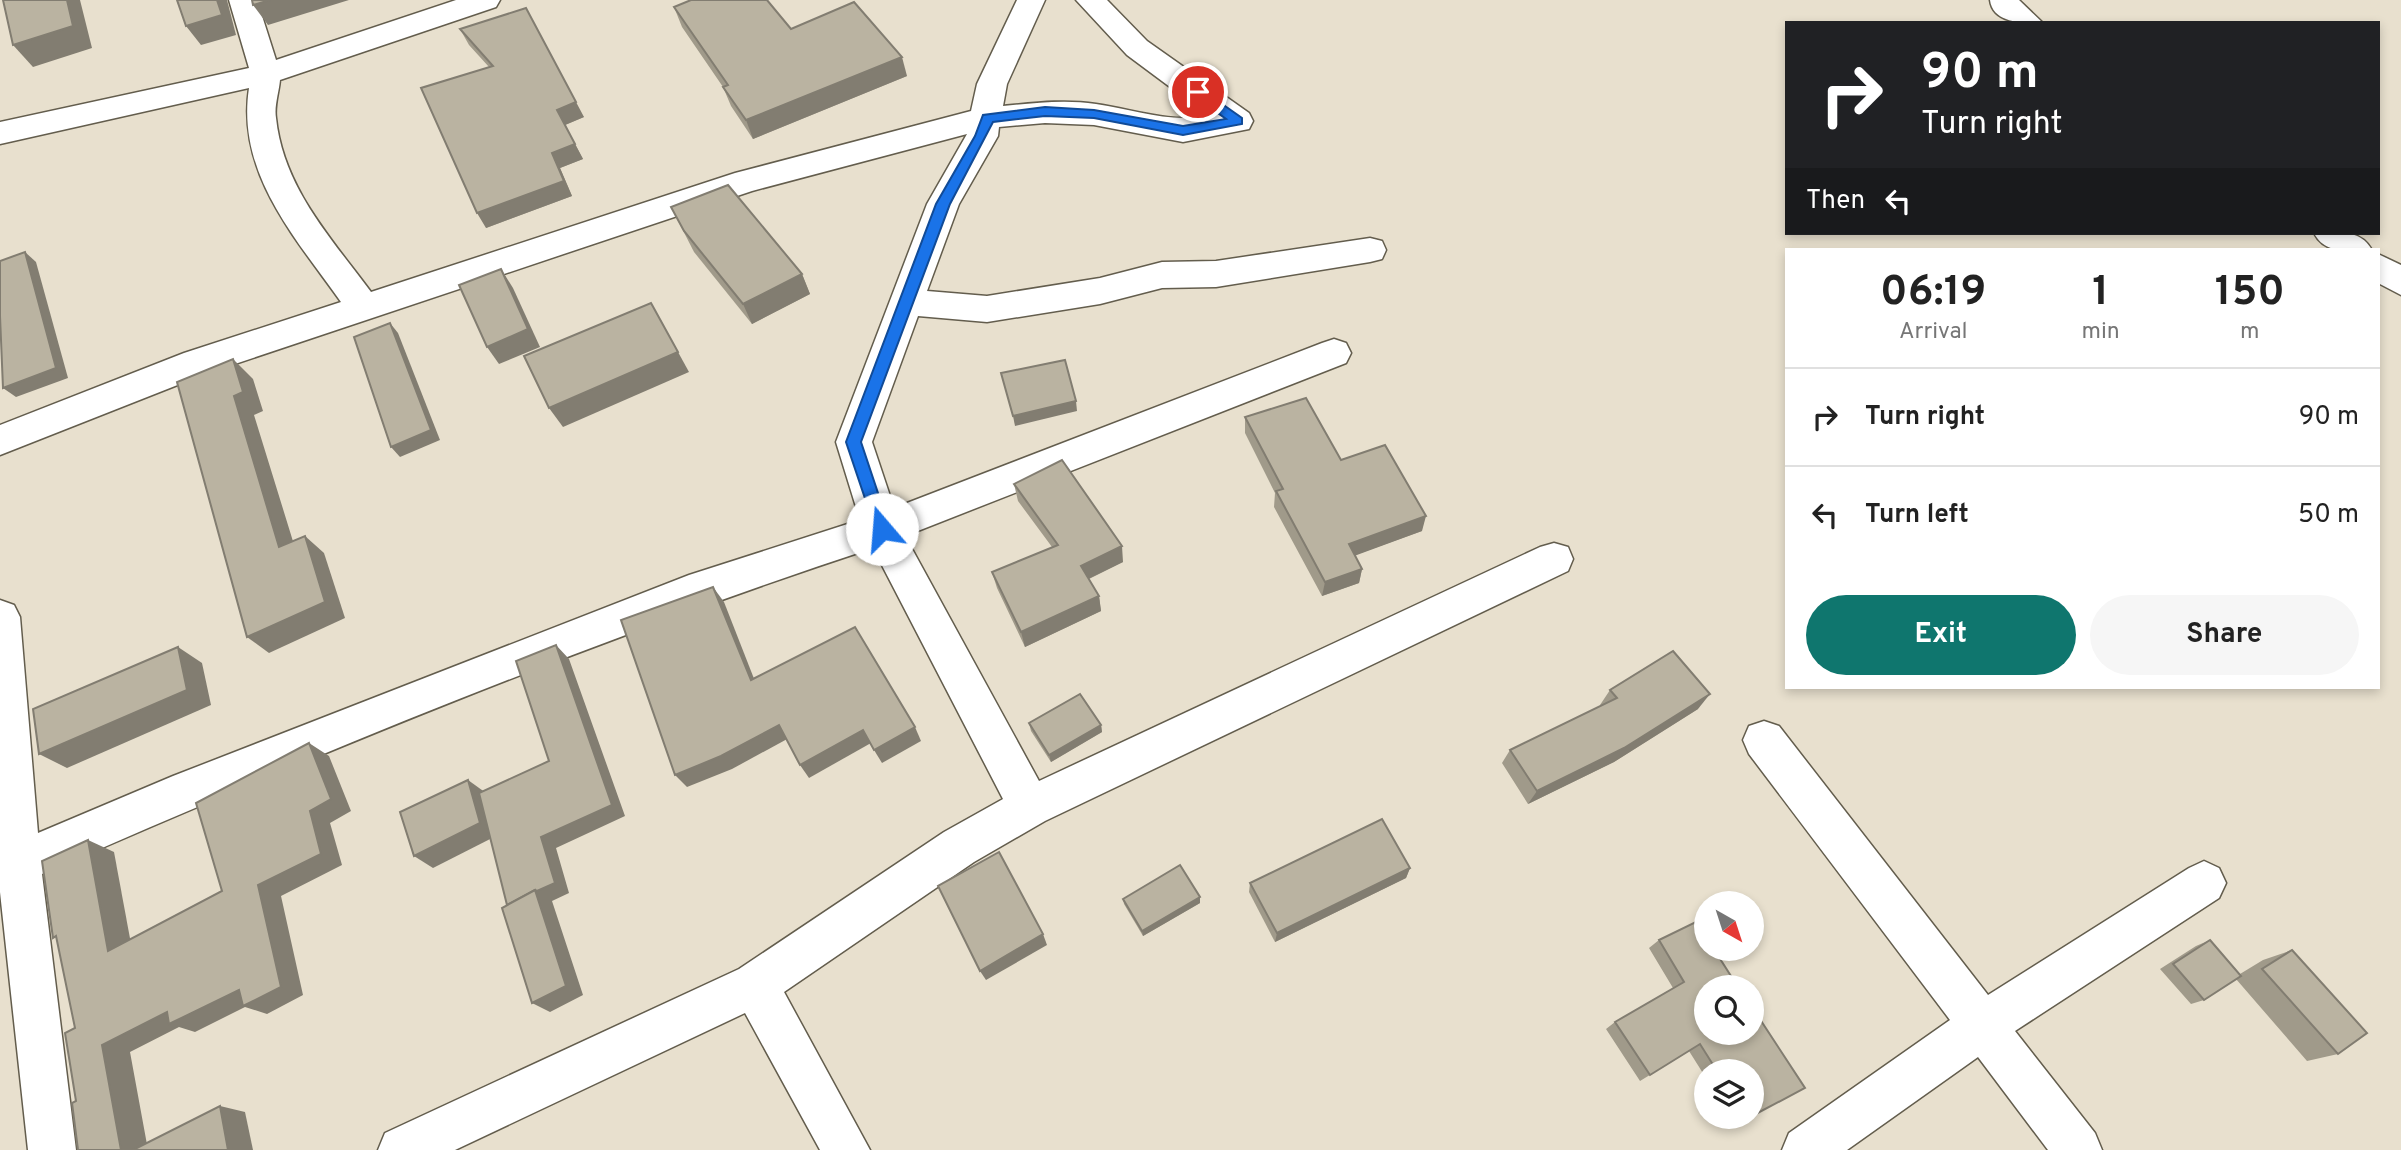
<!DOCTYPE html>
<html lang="en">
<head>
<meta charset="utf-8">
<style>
	body { margin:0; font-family:Overpass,sans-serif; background:#f6f6f6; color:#222; height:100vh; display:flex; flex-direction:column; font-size:26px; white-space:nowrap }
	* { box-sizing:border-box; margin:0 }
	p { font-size:23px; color:#767676 }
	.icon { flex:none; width:38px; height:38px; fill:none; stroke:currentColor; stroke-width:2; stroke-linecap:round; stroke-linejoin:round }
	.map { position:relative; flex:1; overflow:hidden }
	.drawer { position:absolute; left:1785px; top:248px; width:595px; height:441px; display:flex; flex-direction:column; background:#fff; border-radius:0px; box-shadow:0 4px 10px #0003 }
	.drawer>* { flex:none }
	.hud { position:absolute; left:1785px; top:21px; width:595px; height:214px; border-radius:0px; box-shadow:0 4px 10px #0003; background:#202124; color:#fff; overflow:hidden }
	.needle { width:46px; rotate:141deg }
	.buttons { position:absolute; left:1694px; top:891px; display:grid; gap:14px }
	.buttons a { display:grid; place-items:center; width:70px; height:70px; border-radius:50%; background:#fff; box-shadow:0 4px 10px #0003; font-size:35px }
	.pin { position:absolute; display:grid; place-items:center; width:60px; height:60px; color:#fff; margin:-30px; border:4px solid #fff; border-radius:50%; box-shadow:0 2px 7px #0007 }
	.me { position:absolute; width:77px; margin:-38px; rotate:342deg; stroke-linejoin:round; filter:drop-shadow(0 0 5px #0008) }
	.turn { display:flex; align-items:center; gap:24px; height:147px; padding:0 21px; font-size:32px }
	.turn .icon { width:91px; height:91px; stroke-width:2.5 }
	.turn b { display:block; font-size:49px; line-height:60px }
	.then { display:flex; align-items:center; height:66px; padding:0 21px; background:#0003; gap:14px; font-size:26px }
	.eta { display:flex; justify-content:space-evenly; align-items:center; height:119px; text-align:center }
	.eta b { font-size:42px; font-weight:700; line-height:49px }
	.cta { display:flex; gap:14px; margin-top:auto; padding:14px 21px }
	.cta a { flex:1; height:80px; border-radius:42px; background:#0f766e; color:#fff; font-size:28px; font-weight:700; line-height:80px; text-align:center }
	.cta a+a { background:#f6f6f6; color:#222 }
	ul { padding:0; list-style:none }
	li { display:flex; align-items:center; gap:21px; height:98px; padding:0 21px; border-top:2px solid #e0e0e0 }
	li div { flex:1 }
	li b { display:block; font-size:26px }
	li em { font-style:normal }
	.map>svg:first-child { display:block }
</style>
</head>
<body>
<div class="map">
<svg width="2401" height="1150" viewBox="0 0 2401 1150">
	<rect width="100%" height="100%" fill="#e8e0ce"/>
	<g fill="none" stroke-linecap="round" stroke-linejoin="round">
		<defs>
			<g id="minor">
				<path d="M229,0H257L276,60L456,0H500L496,7L280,80C279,92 274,106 276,118C283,187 331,238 371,292L735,173L971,111L977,84L1017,0H1045L1007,84L1003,106C1034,103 1065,99 1096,104C1137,110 1167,123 1209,116L1127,55L1076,0H1107L1147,41L1249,113L1253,121L1249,129L1183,142L1094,125L1045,123L999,127L998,136L959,204L927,291L987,296L1100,278L1162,262L1216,261L1370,238L1382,241L1386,250L1382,259L1370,262L1216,287L1162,288L1100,304L987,322L918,316L872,442L894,508L1322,343L1334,339L1346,343L1351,353L1346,363L905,536L1039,781L1540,547L1554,543L1568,547L1573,559L1568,571L1045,821L974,862L784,992L870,1150H820L745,1013L455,1150H378L385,1133L739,969L944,832L1003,799L873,548C591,641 314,755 42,874L76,1150H28L0,892V600L14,605L20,617L38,833L173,776L689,575L860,520L836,442L927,204L967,134L752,191L208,373L0,455V425L184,353L341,302C295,237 236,173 249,88L0,144V122L249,68Z"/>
				<path d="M1990,0H2019L2043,23C2024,23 1993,24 1990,0Z"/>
				<path d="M2314,233C2336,233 2360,228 2372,250C2350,251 2325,255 2314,233Z"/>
				<path d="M2378,254L2401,265V295L2378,283Z"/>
				<path d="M1764,721L1779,726L1988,995L2189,868L2204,861L2219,868L2226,883L2219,898L2015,1031L2095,1133L2102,1150H2048L1978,1057L1847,1150H1782L1789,1133L1950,1020L1749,754L1743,740L1749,726Z"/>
			</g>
		</defs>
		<use href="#minor" stroke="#635d4d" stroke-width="3"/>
		<use href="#minor" fill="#fff" fill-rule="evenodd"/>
	</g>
	<g fill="#a09a8a">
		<path d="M674,7L791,29L907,76L753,139L731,106L723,87L682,27Z"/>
		<path d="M460,29L584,117L565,125L583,159L560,168L572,196L486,228L489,67L469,45Z"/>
		<path d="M671,207L802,274L810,294L752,324L694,252Z"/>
		<path d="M1245,417L1341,460L1422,531L1355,555L1362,569L1359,583L1322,596L1274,507L1275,493L1245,433Z"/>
		<path d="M1014,484L1123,562L1089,579L1099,596L1101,611L1025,647L997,588L992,572L1052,547L1018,501Z"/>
		<path d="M1610,690L1698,709L1614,762L1528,804L1502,763L1510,750L1601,706L1600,705Z"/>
		<path d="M1029,723L1101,725L1102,732L1051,762L1031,731Z"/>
		<path d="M1410,868L1406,878L1275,942L1249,892L1250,883Z"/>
		<path d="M1123,899L1200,903L1143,936L1124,904Z"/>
		<path d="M1659,940L1718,956L1752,1071H1706V1078L1689,1051L1640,1081L1606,1029L1615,1022L1673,988L1649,948Z"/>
		<path d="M2210,940L2240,974L2263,960L2292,950L2338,1054L2307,1061L2236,979L2204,1000L2191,1004L2160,969L2196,946Z"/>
		<path d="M1730,1116H1752L1734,1124Z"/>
	</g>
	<g fill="#827d71">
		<path d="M67,0H80L92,48L33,67L13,45Z"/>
		<path d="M217,0H227L236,35L201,45L186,26Z"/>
		<path d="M270,0H349L268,25L253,5Z"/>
		<path d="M902,57L907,76L753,139L746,120Z"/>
		<path d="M576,102L584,117L565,125L583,159L560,168L572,196L486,228L477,213L552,153L557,110Z"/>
		<path d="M25,252L36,262L68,378L16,397L3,388Z"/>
		<path d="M501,269L513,288L540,347L499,364L487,347Z"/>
		<path d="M802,274L810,294L752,324L743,304Z"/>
		<path d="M390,323L398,333L440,440L400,457L391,447Z"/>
		<path d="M678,352L689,372L563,427L549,408Z"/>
		<path d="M233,359L253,379L263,411L254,415L300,564L279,547L234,396Z"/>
		<path d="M1076,401L1077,411L1015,426L1013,416Z"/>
		<path d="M1426,516L1422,531L1346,559L1349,544Z"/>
		<path d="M305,536L324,553L345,618L269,653L247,637Z"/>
		<path d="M1122,546L1123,562L1084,581L1081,566Z"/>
		<path d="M1362,569L1359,583L1322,596L1325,582Z"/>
		<path d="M713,587L724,602L760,694L751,680Z"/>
		<path d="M1099,596L1101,611L1025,647L1021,632Z"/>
		<path d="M556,645L569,659L625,816L556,848L569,893L552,901L583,995L550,1012L532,1003L523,915L541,837L612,805Z"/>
		<path d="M178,647L202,663L211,705L67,768L39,754Z"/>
		<path d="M1710,694L1698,709L1614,762L1528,804L1537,791Z"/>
		<path d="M779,725L789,738L732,769L687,787L675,775Z"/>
		<path d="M1101,725L1102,732L1051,762L1049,755Z"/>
		<path d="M915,727L921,741L882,763L874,750Z"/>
		<path d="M863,730L871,743L809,778L800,765Z"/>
		<path d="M309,743L329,756L351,811L330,823L342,865L281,896L303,995L267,1014L245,1007L195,1032L179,1027L130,1052L148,1150H121L102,1045L167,1012L239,990L258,885L310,811Z"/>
		<path d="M468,780L486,793L498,835L433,868L414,856Z"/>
		<path d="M88,840L114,852L134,960L108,951Z"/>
		<path d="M1410,868L1406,878L1275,942L1277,933Z"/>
		<path d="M1200,897V903L1143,936L1142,931Z"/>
		<path d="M1043,934L1047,945L986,980L980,971Z"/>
		<path d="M220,1106L245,1112L253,1150H228Z"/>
	</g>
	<g fill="#bab3a1" stroke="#827d71" stroke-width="2">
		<path d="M3,0H67L73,26L13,45Z"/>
		<path d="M177,0H217L222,15L186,26Z"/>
		<path d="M252,0H270L253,5Z"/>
		<path d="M691,0H767L791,29L854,2L902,57L746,120L723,87L728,85L674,7Z"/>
		<path d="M526,8L576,102L557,110L575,144L552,153L564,181L477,213L421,88L493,66L460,29Z"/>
		<path d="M728,185L802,274L743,304L684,231L671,207Z"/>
		<path d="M25,252L56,368L3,388L0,316V261Z"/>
		<path d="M501,269L528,329L487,347L459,285Z"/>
		<path d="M651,303L678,352L549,408L524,356Z"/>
		<path d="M390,323L431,430L391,447L354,337Z"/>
		<path d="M233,359L243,392L234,396L279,547L305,536L325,602L247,637L177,382Z"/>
		<path d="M1065,360L1076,401L1013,416L1001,373Z"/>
		<path d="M1306,398L1341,460L1385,445L1426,516L1349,544L1362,569L1325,582L1276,491L1283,489L1245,417Z"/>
		<path d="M1062,460L1122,546L1081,566L1099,596L1021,632L992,572L1058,545L1014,484Z"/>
		<path d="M713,587L751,680L855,627L915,727L874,750L863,730L800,765L779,725L721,756L675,775L621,620Z"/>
		<path d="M556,645L612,805L541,837L555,883L537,891L535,890L507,905L479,793L549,761L516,661Z"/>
		<path d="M178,647L187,690L39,754L33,709Z"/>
		<path d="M1673,651L1710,694L1624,748L1537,791L1510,750L1617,698L1610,690Z"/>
		<path d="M1080,694L1101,725L1049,755L1029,723Z"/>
		<path d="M309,743L331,799L310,811L321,854L258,885L281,987L243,1006L239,990L169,1024L167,1012L102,1045L121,1150H78L72,1103L76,1101L65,1033L75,1028L56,936L53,938L42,861L88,840L108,951L222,891L196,803Z"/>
		<path d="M468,780L480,823L414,856L400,812Z"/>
		<path d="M1382,819L1410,868L1277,933L1250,883Z"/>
		<path d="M999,852L1043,934L980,971L938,886Z"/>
		<path d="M1180,865L1200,897L1142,931L1123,899Z"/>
		<path d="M535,890L566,986L532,1003L502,908Z"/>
		<path d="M1706,917V948H1727L1717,954L1738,987H1706V1032H1752V1007L1805,1088L1752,1116V1071H1717L1700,1044L1650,1075L1615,1022L1684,982L1659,940Z"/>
		<path d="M2210,940L2241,976L2204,1000L2173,964Z"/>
		<path d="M2292,950L2367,1033L2338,1054L2262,969Z"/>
		<path d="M220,1106L228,1150H133Z"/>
	</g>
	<path fill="#1a73e8" stroke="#114b97" stroke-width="2" d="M1198,87L1242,118V124L1183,135L1094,118L1045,116L993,122L950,204L861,442L890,529L888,534H877L846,442L936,204L975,136L983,115L1045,107L1094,110L1183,126L1226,119L1193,95L1191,92Z"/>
</svg>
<div class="buttons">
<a><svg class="needle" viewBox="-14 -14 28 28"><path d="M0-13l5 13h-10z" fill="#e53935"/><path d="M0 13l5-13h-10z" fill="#767676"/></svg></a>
<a><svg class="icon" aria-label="search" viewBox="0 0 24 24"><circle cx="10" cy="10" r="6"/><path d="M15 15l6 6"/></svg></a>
<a><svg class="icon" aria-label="layers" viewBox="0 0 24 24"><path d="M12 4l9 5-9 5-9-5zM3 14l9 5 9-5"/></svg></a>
</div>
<div class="pin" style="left:1198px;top:92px;background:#d93025"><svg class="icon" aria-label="arrive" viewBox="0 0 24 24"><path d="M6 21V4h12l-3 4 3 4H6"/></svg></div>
<svg class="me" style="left:882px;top:529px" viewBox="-20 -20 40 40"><circle r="19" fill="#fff"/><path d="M0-13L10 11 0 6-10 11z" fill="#1a73e8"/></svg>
<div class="hud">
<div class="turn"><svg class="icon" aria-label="right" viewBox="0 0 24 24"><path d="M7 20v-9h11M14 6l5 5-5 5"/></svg><div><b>90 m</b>Turn right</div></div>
<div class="then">Then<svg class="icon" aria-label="left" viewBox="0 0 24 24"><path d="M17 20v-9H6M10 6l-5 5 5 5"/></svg></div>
</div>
<section class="drawer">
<div class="eta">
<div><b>06:19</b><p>Arrival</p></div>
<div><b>1</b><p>min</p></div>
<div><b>150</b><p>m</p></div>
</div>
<ul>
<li><svg class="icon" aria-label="right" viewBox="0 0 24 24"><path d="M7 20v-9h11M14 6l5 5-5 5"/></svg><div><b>Turn right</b></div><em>90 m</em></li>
<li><svg class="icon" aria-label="left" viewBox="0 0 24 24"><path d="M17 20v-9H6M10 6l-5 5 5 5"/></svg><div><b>Turn left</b></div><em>50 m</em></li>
</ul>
<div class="cta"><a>Exit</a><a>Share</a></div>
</section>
</div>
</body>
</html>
